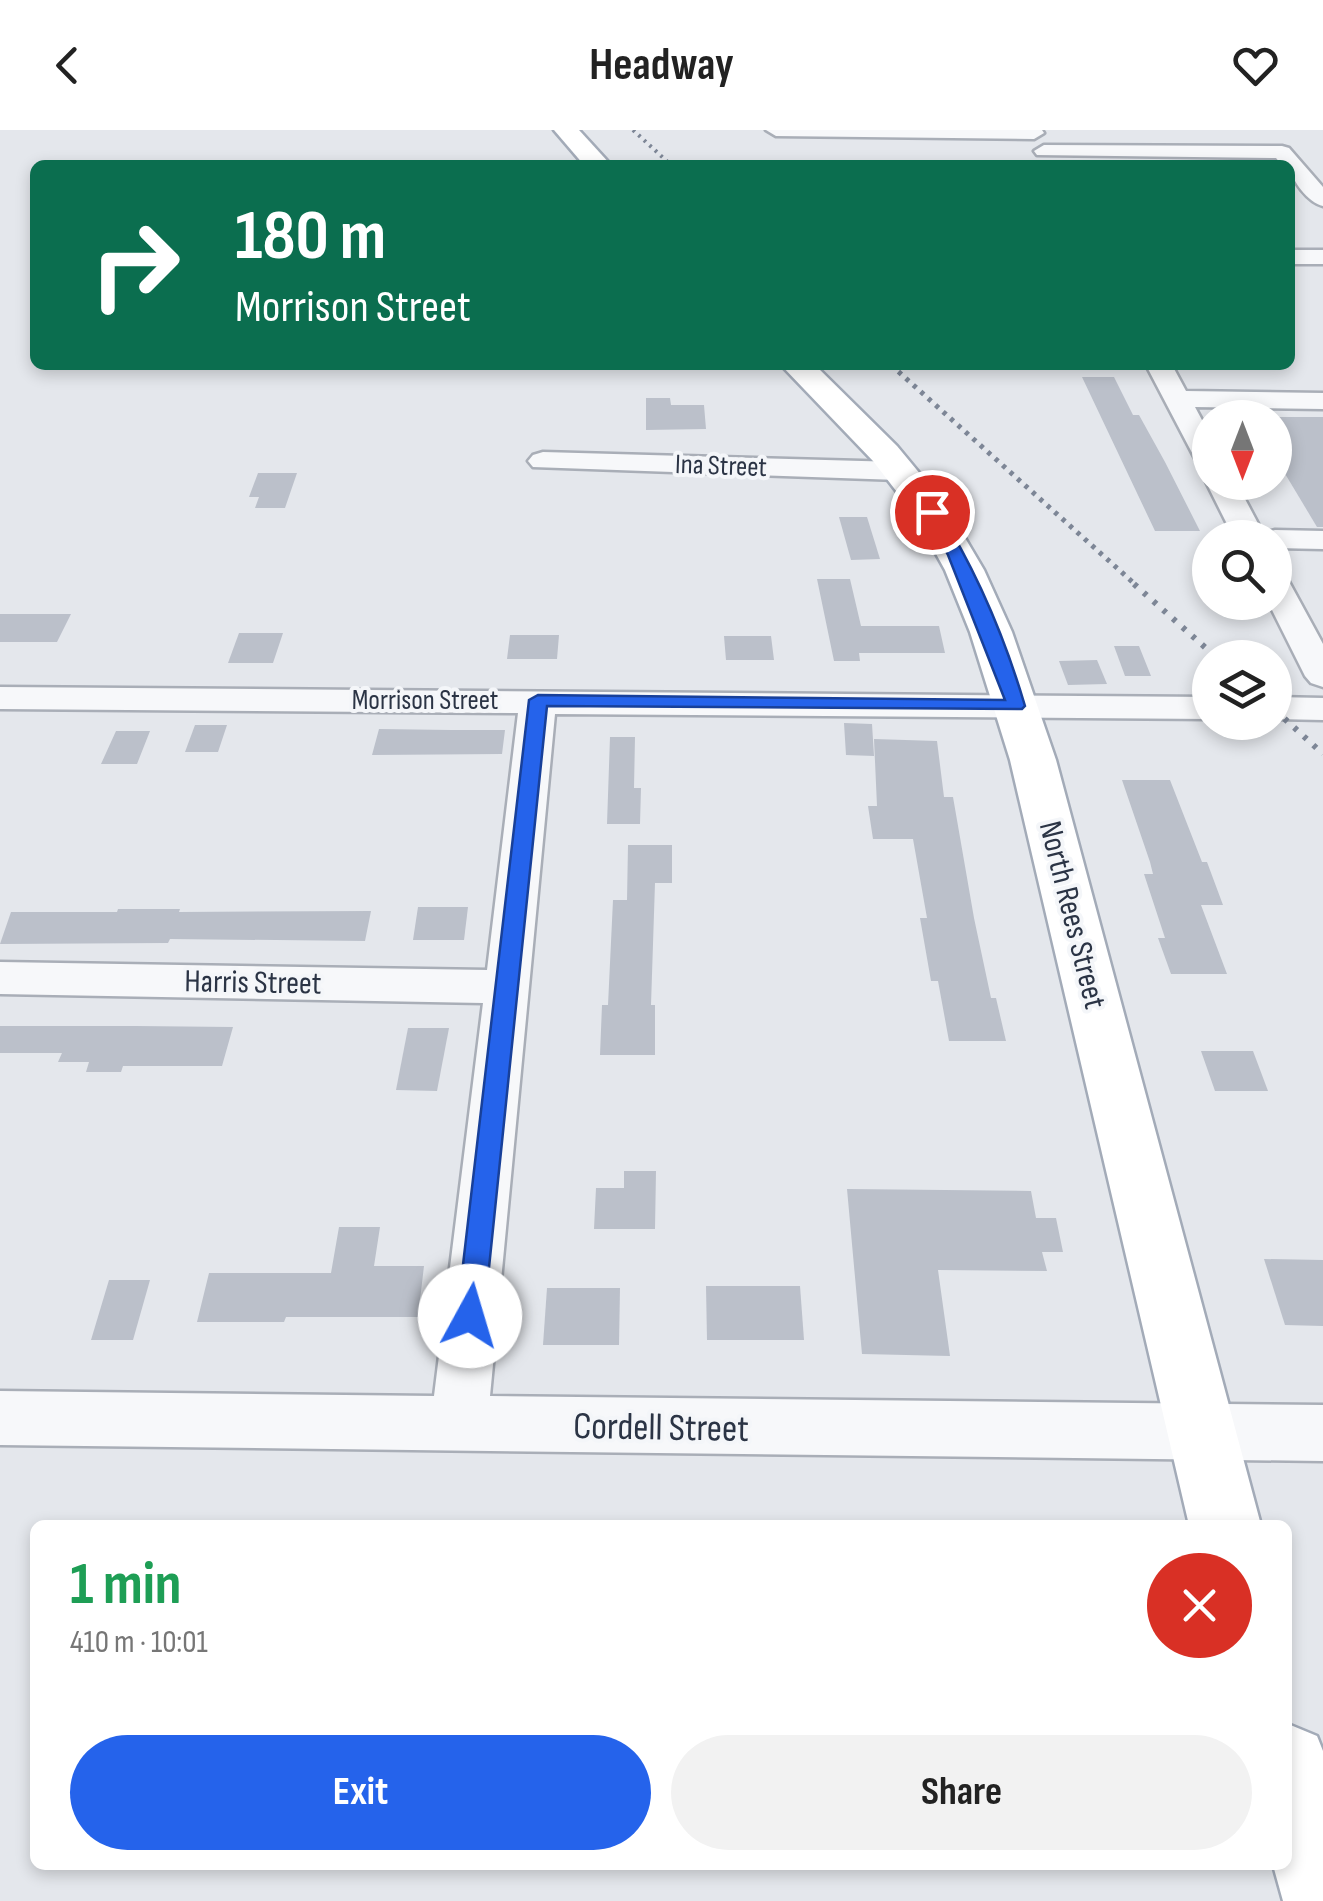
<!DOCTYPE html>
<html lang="en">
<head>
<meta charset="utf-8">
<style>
	body { margin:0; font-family:"Sofia Sans Condensed",sans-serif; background:#f2f2f2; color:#222; height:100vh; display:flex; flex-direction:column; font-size:38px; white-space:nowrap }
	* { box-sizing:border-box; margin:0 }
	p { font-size:32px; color:#767676 }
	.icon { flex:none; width:55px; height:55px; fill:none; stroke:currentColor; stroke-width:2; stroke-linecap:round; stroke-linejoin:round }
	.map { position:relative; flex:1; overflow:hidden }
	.panel { position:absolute; left:30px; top:1390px; width:1262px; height:350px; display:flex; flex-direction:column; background:#fff; border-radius:15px; box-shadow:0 5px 15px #0003 }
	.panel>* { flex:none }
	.guide { position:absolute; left:30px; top:30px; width:1265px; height:210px; border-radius:15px; box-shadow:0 5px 15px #0003; background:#0b6e4f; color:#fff; overflow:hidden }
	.needle { width:65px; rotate:180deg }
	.controls { position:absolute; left:1192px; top:270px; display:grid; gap:20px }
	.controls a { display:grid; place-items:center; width:100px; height:100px; border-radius:50%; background:#fff; box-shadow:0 5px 15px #0003; font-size:50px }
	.pin { position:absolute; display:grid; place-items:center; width:85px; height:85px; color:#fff; margin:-42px; border:5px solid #fff; border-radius:50%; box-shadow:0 2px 10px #0007 }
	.me { position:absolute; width:110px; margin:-55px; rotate:6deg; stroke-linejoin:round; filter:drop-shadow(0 0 8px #0008) }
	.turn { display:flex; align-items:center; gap:35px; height:210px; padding:0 40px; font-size:45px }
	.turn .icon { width:130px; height:130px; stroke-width:2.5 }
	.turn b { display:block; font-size:70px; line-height:85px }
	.round { display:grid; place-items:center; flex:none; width:105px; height:105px; border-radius:52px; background:#f2f2f2 }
	.summary { display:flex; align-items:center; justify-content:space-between; height:170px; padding:0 40px }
	h1 { font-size:60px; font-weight:700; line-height:75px; color:#1e9e55 }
	.primary-button { display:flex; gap:20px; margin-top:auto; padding:20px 40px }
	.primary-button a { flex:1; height:115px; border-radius:60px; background:#2563eb; color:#fff; font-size:40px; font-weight:700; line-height:115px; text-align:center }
	.primary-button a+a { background:#f2f2f2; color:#222 }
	header { display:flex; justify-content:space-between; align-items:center; height:130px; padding:0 40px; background:#fff; font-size:45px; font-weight:700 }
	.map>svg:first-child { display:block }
</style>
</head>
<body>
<header><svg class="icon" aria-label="back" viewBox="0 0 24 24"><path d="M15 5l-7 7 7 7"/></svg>Headway<svg class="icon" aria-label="heart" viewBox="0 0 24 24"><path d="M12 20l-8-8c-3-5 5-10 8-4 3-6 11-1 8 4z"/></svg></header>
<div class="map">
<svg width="1323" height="1771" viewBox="0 0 1323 1771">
	<rect width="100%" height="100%" fill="#e4e7ec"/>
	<g fill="#bbc0ca">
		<path d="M1082,247H1114L1133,285H1139L1165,332L1200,401H1155Z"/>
		<path d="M646,268H670L671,275H704L706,299L646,300Z"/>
		<path d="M1275,287H1323V397H1317L1275,327Z"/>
		<path d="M258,343H297L285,378H255L259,367H249Z"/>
		<path d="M839,387H867L880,429L851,430Z"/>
		<path d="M817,449H850L861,496H939L945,523H859L860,531H834Z"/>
		<path d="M0,484H71L57,512H0Z"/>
		<path d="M239,503H283L273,533H228Z"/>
		<path d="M510,505H559L557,529H507Z"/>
		<path d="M724,506H771L774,530H726Z"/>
		<path d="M1114,516H1139L1151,546H1125Z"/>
		<path d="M1097,530L1107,554L1068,555L1059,531Z"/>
		<path d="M844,593L872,594L874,626L846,625Z"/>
		<path d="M195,595H227L218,622H185Z"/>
		<path d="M379,599L451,600H505L502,624L372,625Z"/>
		<path d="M116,601H150L137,634H101Z"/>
		<path d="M610,607H635L634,658H641L640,694H607Z"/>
		<path d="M874,609L937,611L944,667H953L974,788L991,868H996L1006,911H949L938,851H931L920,788H927L913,709H873L868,676H877Z"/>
		<path d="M1122,650H1170L1202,732H1207L1223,775H1201L1227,844H1171L1158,808H1165L1144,744H1153L1150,732Z"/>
		<path d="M628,715H672V753H655L651,875H655V925H600L602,875H608L613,770H627Z"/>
		<path d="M418,777H468L464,810H413Z"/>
		<path d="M118,779H180L179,782L371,781L365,811L170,809L168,813L0,814L11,782H117Z"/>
		<path d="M0,896H136L233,897L222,936H123L121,942H86L89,932H58L62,923H0Z"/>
		<path d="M408,898H449L437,961L396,960Z"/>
		<path d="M1201,921H1253L1268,961H1215Z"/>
		<path d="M624,1041H656L655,1099H594L596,1058H624Z"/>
		<path d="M847,1059L1031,1061L1036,1088H1056L1063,1122H1042L1047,1141L938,1140L950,1226L862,1224Z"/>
		<path d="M339,1097H380L374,1136H424L418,1187H286L284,1192H197L209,1143H331Z"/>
		<path d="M1264,1129L1323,1130V1196L1285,1195Z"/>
		<path d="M109,1150H150L133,1210H91Z"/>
		<path d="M706,1156H800L804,1210H707Z"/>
		<path d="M547,1158H620L619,1215H543Z"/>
	</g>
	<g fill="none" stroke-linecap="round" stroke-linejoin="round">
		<defs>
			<g id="minor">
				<path d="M766,0H1042L1044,3L1034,9L776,6Z"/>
				<path d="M1044,15L1282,16L1289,18L1323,57V76C1309,73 1290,50 1290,35H1282L1276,28L1037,25L1034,21Z"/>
				<rect x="1290" y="120" width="33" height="14"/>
				<path d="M1146,235H1172L1186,261L1323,263V279L1195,277L1210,305V341L1200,338Z"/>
				<path d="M543,322L898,332L908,335L913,341L908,347L898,350L533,337L528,331L533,325Z"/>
				<path d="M1210,346V352H1236L1263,403L1275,400L1323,401V419L1275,418V408H1234L1206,352Z"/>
				<path d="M1275,445L1287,448L1323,514V557L1311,553L1305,546L1268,472H1275Z"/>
				<path d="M0,557L1210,567V589L555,584L490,1266L1323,1275V1331L0,1315V1261L434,1266L483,873L0,864V832L487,840L518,583L0,579Z"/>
				<path d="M1275,567L1323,568V590L1275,589Z"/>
			</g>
			<g id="major">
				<path d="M554,0H579L611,35H584Z"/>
				<path d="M781,235H815L897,316L945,374L984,440L1012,502L1056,630L1261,1395H1189L1010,630L970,502L945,440L914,384L873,331Z"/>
				<path d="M1288,1594L1317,1606L1323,1621V1771H1283L1273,1735H1288Z"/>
			</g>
		</defs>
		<use href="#minor" stroke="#a9aeb7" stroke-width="5"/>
		<use href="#major" stroke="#a3abb8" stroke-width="5"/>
		<use href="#minor" fill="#f7f8fa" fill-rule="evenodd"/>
		<use href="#major" fill="#fff" fill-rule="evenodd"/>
		<path stroke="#7d8696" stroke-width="4" stroke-dasharray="2.5 5" stroke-linecap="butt" d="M633,0L671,35"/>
		<path stroke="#7d8696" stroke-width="5" stroke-dasharray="4 6" stroke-linecap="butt" d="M891,235L1137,456"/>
		<g stroke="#7d8696" stroke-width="6" stroke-dasharray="4 9" stroke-linecap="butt">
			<path d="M1134,454L1217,528"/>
			<path d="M1275,580L1323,624"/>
		</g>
	</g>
	<path fill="#2563eb" stroke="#184099" stroke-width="2.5" d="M926,378H937C975,438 1005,508 1025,576L1022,579L547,576L484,1186L480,1195L470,1198L461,1195L457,1186L529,570L538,565L1005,570L948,425L924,382Z"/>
	<g text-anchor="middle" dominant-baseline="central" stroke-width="8" stroke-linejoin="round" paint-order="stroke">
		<g font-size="28" fill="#2b3445" stroke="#f4f6f9">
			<text transform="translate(721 336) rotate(2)">Ina Street</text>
			<text x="425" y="570">Morrison Street</text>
		</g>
		<g font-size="32" fill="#2b3445" stroke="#f4f6f9">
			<text transform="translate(1072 785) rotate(76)">North Rees Street</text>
			<text transform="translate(253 853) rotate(1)">Harris Street</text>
		</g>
		<g font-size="38" fill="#2b3445" stroke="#f4f6f9">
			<text transform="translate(661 1298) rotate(1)">Cordell Street</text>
		</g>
	</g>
</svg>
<div class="controls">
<a><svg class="needle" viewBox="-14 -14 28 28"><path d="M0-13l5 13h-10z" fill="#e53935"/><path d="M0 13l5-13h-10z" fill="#767676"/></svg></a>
<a><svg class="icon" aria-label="search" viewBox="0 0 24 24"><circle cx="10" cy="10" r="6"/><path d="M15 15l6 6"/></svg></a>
<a><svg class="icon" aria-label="layers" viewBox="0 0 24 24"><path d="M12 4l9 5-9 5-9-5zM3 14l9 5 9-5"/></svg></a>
</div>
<div class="pin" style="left:932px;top:382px;background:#d93025"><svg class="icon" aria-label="arrive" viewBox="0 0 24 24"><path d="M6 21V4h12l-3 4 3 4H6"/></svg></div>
<svg class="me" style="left:470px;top:1186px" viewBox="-20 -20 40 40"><circle r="19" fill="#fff"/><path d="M0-13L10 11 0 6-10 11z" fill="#2563eb"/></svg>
<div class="guide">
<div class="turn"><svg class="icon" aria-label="right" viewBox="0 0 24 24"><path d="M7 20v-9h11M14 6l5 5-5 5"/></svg><div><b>180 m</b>Morrison Street</div></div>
</div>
<section class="panel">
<div class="summary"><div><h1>1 min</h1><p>410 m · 10:01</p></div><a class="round" style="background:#d93025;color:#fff"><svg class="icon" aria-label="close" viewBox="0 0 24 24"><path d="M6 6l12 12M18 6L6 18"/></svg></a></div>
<div class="primary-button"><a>Exit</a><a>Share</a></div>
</section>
</div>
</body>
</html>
